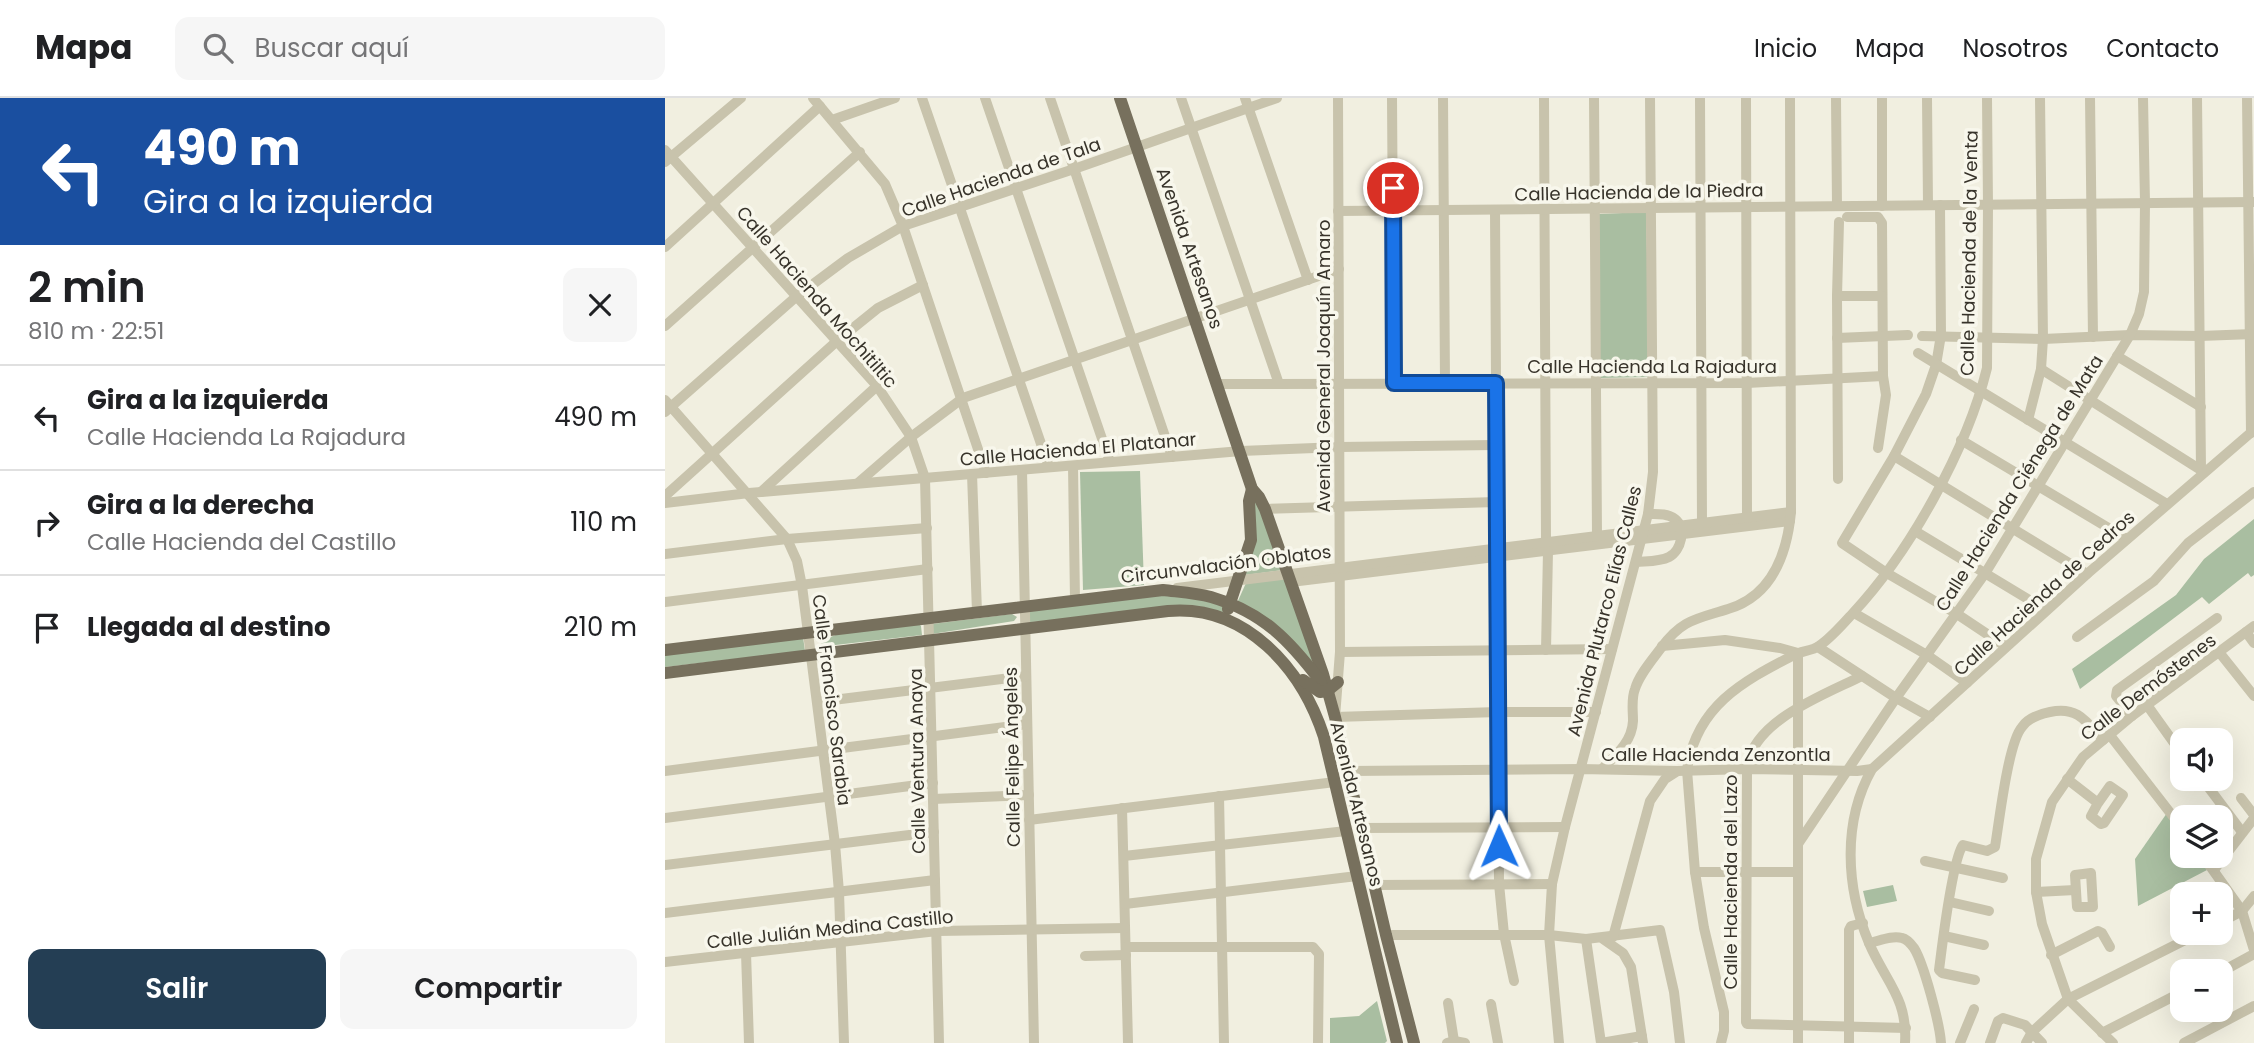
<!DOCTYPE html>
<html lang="es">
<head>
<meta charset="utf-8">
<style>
	body { margin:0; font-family:Poppins,sans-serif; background:#f6f6f6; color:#202124; height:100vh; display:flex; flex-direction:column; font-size:26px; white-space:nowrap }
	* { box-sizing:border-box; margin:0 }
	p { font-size:23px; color:#757577 }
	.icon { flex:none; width:38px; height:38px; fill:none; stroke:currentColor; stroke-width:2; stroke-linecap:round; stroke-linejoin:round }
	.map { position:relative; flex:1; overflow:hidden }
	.sheet { display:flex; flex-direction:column; background:#fff; width:665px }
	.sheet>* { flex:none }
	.top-card { background:#1a4fa0; color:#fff; overflow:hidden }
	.buttons { position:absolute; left:1505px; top:630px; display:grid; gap:14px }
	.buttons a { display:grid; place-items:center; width:63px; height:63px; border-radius:14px; background:#fff; box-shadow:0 7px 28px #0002; font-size:35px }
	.pin { position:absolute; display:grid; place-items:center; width:60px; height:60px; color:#fff; margin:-30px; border:4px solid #fff; border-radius:50%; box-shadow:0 2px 7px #0007 }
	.me { position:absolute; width:77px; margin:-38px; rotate:359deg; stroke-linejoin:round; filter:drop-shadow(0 0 5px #0008) }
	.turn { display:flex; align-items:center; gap:24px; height:147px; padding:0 28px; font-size:32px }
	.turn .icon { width:91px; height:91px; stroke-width:2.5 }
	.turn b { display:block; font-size:49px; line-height:60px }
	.round { display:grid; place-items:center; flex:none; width:74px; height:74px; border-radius:14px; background:#f6f6f6 }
	.headline { display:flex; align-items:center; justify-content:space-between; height:119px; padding:0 28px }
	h1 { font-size:42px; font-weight:600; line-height:52px }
	.button { display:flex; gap:14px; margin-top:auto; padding:14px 28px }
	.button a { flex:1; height:80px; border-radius:14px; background:#243e54; color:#fff; font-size:28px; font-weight:600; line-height:80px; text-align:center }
	.button a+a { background:#f6f6f6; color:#202124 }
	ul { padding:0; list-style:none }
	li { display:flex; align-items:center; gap:21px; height:105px; padding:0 28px; border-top:2px solid #e0e0e0 }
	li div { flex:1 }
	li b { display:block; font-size:26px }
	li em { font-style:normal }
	header { display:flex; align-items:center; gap:42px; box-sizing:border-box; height:98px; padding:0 35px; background:#fff; border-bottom:2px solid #e0e0e0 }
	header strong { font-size:33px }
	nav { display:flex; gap:38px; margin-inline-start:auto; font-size:24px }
	.search { width:490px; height:63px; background:#f6f6f6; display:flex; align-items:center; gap:18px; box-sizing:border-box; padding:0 24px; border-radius:14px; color:#757577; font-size:26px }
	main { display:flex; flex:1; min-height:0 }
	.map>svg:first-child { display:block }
</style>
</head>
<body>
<header>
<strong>Mapa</strong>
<div class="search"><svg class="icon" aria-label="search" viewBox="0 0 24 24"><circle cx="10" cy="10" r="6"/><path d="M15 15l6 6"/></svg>Buscar aquí</div>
<nav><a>Inicio</a><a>Mapa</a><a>Nosotros</a><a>Contacto</a></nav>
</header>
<main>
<section class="sheet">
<div class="top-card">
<div class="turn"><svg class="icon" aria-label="left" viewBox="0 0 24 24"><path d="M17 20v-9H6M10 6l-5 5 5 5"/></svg><div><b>490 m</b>Gira a la izquierda</div></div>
</div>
<div class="headline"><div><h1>2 min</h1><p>810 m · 22:51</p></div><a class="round"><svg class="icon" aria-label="close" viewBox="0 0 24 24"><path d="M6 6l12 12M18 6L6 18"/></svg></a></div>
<ul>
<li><svg class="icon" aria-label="left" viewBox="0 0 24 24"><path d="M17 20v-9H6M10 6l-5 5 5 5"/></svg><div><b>Gira a la izquierda</b><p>Calle Hacienda La Rajadura</p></div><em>490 m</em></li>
<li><svg class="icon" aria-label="right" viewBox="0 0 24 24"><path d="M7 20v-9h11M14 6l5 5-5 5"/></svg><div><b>Gira a la derecha</b><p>Calle Hacienda del Castillo</p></div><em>110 m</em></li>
<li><svg class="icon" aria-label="arrive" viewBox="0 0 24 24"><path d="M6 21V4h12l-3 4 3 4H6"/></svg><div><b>Llegada al destino</b></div><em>210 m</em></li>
</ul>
<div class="button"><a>Salir</a><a>Compartir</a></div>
</section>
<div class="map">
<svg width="1589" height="945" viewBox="0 0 1589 945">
	<rect width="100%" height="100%" fill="#f1efe0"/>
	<g fill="#a9bea1">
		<path d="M981,114L985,279L935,280L934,116Z"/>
		<path d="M475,373L479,487L418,492L415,374Z"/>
		<path d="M587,397L598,416L618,472L580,477Z"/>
		<path d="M1589,421V477L1586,479L1583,475L1544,506L1537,499L1415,591L1407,571L1511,497L1539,461Z"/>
		<path d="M620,480L653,572L572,505L581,485Z"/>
		<path d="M501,495L560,507L558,516L365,524L363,511Z"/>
		<path d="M347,516L352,519L349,523L267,536V526Z"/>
		<path d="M254,526L256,528L257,537L153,549C172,526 225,529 254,526Z"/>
		<path d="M138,539L140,553L0,569V555Z"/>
		<path d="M1502,715L1517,737V758H1532L1542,772L1473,808L1470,761Z"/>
		<path d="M1228,787L1232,803L1202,809L1198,793Z"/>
		<path d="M712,903L722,943L720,945H665V920L694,918Z"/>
	</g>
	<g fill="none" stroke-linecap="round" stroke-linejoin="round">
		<g stroke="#c8c3ac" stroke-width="10">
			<path d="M148,0L220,86L238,128L321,375"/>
			<path d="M257,0L384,369"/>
			<path d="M320,0L445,364"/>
			<path d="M385,0L507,359"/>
			<path d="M516,0L614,286"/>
			<path d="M580,0L643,182"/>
			<path d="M673,0L675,554L670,619L833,614H931"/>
			<path d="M727,0L729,285"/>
			<path d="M778,0L780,285"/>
			<path d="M879,0L881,444"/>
			<path d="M929,0L932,438"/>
			<path d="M1035,0L1037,425"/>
			<path d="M1081,0L1082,420"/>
			<path d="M1171,0L1172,108"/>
			<path d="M1217,0V108"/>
			<path d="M1262,0L1263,107"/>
			<path d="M1425,0L1428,239"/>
			<path d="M1532,0L1536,371"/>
			<path d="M1582,0L1586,335"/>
			<path d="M167,22L230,0"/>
			<path d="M0,52L212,288L246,339L260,380L274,945"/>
			<path d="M0,64L76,0"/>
			<path d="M1275,107L1276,237L1271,267L1261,296L1229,358L1177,445L1220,474L1292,516L1340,548"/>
			<path d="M830,112L834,786L839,836L849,883"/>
			<path d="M673,113L1589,104"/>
			<path d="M1182,119H1213L1217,125L1218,278L1221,297L1213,350"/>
			<path d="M0,149L155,8"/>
			<path d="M1172,198H1217"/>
			<path d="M0,228L195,54"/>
			<path d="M1257,238L1378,241L1465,237L1535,238L1588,236"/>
			<path d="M1172,240L1243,237"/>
			<path d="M1253,255L1502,406"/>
			<path d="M1452,258L1536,309"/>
			<path d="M1376,271L1539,374"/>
			<path d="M553,286L1082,285L1218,278"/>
			<path d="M0,302L122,441L132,463L137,488L170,746L174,794L179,945"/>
			<path d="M0,314L132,198L183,160L238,128L409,71L612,0"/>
			<path d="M1363,322L1376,271L1378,241L1375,0"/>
			<path d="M1296,342L1462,441"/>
			<path d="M1229,358L1422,476"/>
			<path d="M408,368L410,502"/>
			<path d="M357,372L369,945"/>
			<path d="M307,376L312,514"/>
			<path d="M1173,381L1172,198L1174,124"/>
			<path d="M193,385L246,339L298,300L674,171"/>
			<path d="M96,394L212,288"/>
			<path d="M0,398L172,243L213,210L258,187"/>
			<path d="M0,405L84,395L576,353L675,349L830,347"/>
			<path d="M600,411L831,404"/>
			<path d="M1250,433L1381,512"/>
			<path d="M0,456L122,441L262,430"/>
			<path d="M971,464C981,463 994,464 1004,459C1016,453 1022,430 1010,421C1002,415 992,416 983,416"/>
			<path d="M626,484L1125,423"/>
			<path d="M512,490L1126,414"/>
			<path d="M0,504L263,471"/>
			<path d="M1189,515L1262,557L1302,585"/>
			<path d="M1581,534L1589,545"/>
			<path d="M1412,539L1489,483L1523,445L1589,394"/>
			<path d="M997,548L1060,542L1115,550L1133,555V945"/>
			<path d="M1153,549L1231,600L1265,619"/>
			<path d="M881,552L883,453"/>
			<path d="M675,554L947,551"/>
			<path d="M1554,554L1589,598"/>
			<path d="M1197,578C1159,597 1086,623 1082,671L1081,924L1082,926L1241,930"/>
			<path d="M152,604L361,578"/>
			<path d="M1482,607L1517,656"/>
			<path d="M1467,618L1451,598L1452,592L1552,520"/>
			<path d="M1444,636L1517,730"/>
			<path d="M937,671C951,657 967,644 968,623C968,612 966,601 970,591C974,577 987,562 996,550C1017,521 1032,521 1063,511C1107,498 1122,456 1126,414L1125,0"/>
			<path d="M0,673L362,626"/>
			<path d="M684,673L916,671L1012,673L1082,671L1192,673L1207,671"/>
			<path d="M1402,681L1433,705L1426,718L1436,726L1439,725L1458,697L1445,688L1433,705"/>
			<path d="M1544,690L1577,734"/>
			<path d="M554,698L559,945"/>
			<path d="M1576,700L1589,717"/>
			<path d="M268,701L364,697"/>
			<path d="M457,710L463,945"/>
			<path d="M0,720L268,685"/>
			<path d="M364,722L670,684"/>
			<path d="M697,730L900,729"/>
			<path d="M1133,746L1231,600L1321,474L1465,237L1474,216L1479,194L1480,105L1478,0"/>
			<path d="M459,758L681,733"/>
			<path d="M1538,758L1577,813L1589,852"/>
			<path d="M1260,763L1338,780"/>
			<path d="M0,767L269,734"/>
			<path d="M1549,772L1589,720"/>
			<path d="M1030,774H1133"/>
			<path d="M1426,775L1428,809H1412L1410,777Z"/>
			<path d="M709,787L887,786"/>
			<path d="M1371,794L1410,792"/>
			<path d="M1285,804L1324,813"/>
			<path d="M460,806L692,778"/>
			<path d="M0,815L270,782"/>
			<path d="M1556,824L1577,813L1589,798"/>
			<path d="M721,837H884L921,841L995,832L1009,894L1015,945"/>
			<path d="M1279,838L1319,847"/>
			<path d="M948,839L985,703L1000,681L1011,674"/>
			<path d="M921,841L936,945"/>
			<path d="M938,841L958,855L966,869L978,945"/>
			<path d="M1204,845C1214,843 1227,837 1237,840C1242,841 1246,846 1249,850C1259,866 1275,927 1276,945"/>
			<path d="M461,849H648L654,856L653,945"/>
			<path d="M81,855L84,945"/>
			<path d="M1386,857L1433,833L1437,835L1445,849"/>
			<path d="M420,858L461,857"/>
			<path d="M0,864L272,833L460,830"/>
			<path d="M1556,874L1589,856"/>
			<path d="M1310,882L1277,875L1274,872C1277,849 1287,762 1298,747L1322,753L1330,749C1334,725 1343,645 1357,629C1363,620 1375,616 1385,614C1412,608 1421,623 1438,642"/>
			<path d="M783,905L789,943"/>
			<path d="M826,906L833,945"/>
			<path d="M1437,935L1517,894"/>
			<path d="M782,945L789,943L800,945"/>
			<path d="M894,945L884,837L887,786L900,729L983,416L988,374L985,0"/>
			<path d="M936,945L977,938"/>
			<path d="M1056,945L1059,933V914L1039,830L1030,774L1022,672C1031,609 1076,584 1129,557C1136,553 1147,553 1154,548C1166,540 1178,526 1188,515C1245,454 1302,351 1322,270L1323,107L1322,0"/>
			<path d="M1184,945V832L1186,828L1198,825"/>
			<path d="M1240,945C1243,900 1220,883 1204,845C1181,790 1177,724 1207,671L1422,476L1589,332"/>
			<path d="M1295,945L1309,911"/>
			<path d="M1325,945L1333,923L1338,920L1360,927L1377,945"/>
			<path d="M1361,945L1367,934L1403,901L1534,835"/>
			<path d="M1448,945L1403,901L1377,826L1371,794V761L1387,704L1418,659L1467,618L1589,528"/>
			<path d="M1519,945L1589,908"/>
		</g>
		<g stroke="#77705d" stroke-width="12">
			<path d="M455,0L587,391L594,399L600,411L658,576L670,619L721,837L749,945"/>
			<path d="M563,511L586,442L584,403L587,391"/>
			<path d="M0,552L498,492C514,494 531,495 546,499C598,514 625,543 656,584"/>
			<path d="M0,575L503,513C581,506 637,571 659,639L732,945"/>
			<path d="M638,582L655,594L662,593L673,584"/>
		</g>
	</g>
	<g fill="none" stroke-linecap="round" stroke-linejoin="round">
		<defs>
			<path id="route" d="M728,90L729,285H831L834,748"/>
		</defs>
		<use href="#route" stroke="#114b97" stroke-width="18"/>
		<use href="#route" stroke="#1a73e8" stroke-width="12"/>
	</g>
	<g text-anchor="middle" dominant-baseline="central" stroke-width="7" stroke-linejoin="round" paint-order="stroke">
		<g font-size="18" fill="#37332a" stroke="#f8f7ec">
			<text transform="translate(336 79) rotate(-19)">Calle Hacienda de Tala</text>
			<text transform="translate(974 94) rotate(-1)">Calle Hacienda de la Piedra</text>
			<text transform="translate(525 150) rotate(71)">Avenida Artesanos</text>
			<text transform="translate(1304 155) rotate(-89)">Calle Hacienda de la Venta</text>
			<text transform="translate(152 199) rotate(49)">Calle Hacienda Mochitiltic</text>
			<text transform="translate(658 268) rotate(-90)">Avenida General Joaquín Amaro</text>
			<text x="987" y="268">Calle Hacienda La Rajadura</text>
			<text transform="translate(413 351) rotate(-5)">Calle Hacienda El Platanar</text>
			<text transform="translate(1354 385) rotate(-58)">Calle Hacienda Ciénega de Mata</text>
			<text transform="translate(561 466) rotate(-7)">Circunvalación Oblatos</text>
			<text transform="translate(1379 495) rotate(-42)">Calle Hacienda de Cedros</text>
			<text transform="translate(939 513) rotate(-76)">Avenida Plutarco Elías Calles</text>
			<text transform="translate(1483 589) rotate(-37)">Calle Demóstenes</text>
			<text transform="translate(167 602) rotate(83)">Calle Francisco Sarabia</text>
			<text x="1051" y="656">Calle Hacienda Zenzontla</text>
			<text transform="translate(347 659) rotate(-91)">Calle Felipe Ángeles</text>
			<text transform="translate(252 663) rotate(-91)">Calle Ventura Anaya</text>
			<text transform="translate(692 706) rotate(76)">Avenida Artesanos</text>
			<text transform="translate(1065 784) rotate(-90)">Calle Hacienda del Lazo</text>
			<text transform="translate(165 831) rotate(-6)">Calle Julián Medina Castillo</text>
		</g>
	</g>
</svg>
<div class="buttons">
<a><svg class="icon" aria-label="sound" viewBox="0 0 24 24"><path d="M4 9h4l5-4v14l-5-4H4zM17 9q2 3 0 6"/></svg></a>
<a><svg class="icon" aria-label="layers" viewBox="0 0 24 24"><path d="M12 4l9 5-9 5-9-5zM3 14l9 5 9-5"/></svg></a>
<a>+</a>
<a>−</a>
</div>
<div class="pin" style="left:728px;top:90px;background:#d93025"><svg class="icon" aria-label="arrive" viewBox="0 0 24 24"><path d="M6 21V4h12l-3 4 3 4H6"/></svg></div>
<svg class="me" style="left:834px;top:748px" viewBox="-20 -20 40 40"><path d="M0-17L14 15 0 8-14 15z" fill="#1a73e8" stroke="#fff" stroke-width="4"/></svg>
</div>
</main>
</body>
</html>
